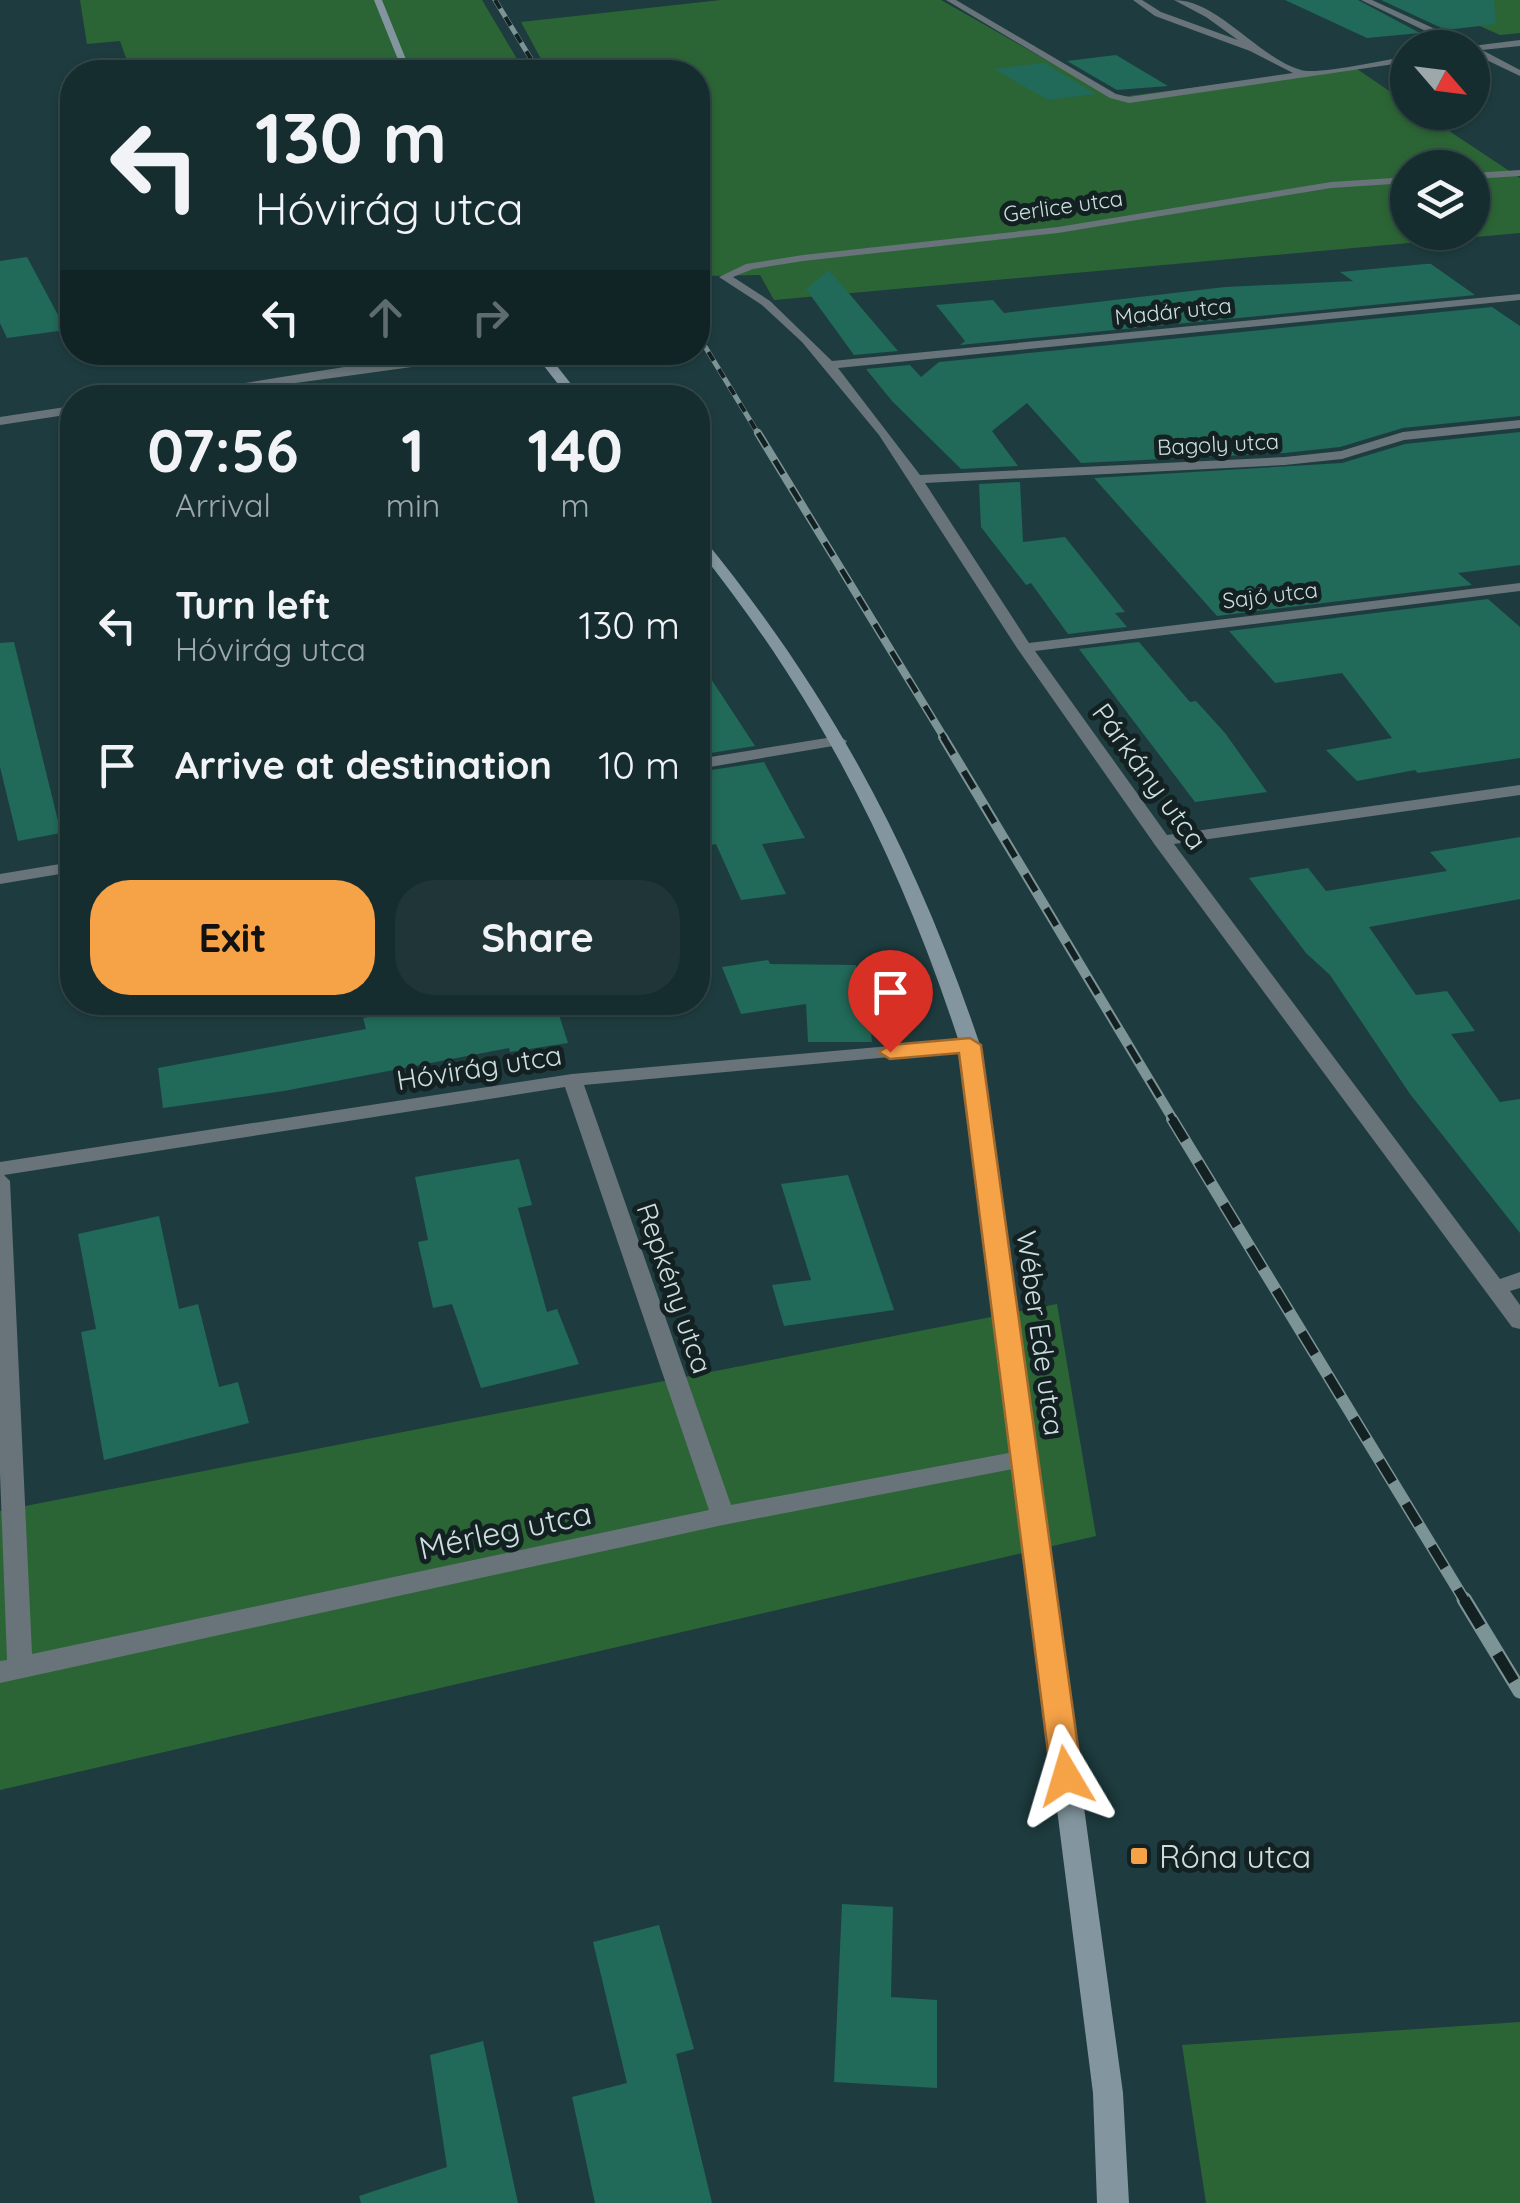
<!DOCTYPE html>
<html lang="en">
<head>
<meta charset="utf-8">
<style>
	body { margin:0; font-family:Quicksand,sans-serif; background:#1f3537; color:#f1f3f6; height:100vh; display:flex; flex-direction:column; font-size:38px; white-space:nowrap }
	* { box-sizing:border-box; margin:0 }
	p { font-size:32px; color:#9ea8aa }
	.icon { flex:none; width:55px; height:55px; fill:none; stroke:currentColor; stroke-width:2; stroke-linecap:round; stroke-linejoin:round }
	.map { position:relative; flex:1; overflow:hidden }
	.drawer { position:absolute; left:60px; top:385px; width:650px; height:630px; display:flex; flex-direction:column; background:#162d2f; border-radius:40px; box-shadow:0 2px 8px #0004,0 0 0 2px #35494b }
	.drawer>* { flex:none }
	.banner { position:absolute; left:60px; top:60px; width:650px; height:305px; border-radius:40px; box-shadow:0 2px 8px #0004,0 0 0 2px #35494b; background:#162d2f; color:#f1f3f6; overflow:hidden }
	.needle { width:65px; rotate:118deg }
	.tools { position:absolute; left:1390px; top:30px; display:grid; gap:20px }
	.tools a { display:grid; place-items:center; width:100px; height:100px; border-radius:50%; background:#162d2f; box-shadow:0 2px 8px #0004,0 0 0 2px #35494b; font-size:50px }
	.pin { position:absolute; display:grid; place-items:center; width:85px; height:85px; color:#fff; margin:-102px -42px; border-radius:50% 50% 50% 0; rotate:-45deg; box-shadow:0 0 10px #0007 }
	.pin .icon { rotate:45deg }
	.me { position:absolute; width:110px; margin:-55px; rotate:353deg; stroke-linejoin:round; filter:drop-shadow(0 0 8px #0008) }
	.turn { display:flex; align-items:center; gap:35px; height:210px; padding:0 30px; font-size:45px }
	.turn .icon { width:130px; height:130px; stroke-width:2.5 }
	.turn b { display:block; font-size:70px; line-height:85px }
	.lanes { display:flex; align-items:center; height:95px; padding:0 30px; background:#0003; justify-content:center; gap:50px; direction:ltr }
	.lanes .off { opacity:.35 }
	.eta { display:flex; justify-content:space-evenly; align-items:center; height:170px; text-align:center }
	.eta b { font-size:60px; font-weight:700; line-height:70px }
	.button { display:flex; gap:20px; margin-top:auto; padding:20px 30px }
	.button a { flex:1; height:115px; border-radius:40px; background:#f6a247; color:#111; font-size:40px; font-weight:700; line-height:115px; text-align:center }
	.button a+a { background:#1f3537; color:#f1f3f6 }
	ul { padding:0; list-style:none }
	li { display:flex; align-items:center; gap:30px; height:140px; padding:0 30px }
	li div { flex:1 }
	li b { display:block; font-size:38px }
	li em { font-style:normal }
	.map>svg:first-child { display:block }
</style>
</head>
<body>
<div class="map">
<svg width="1520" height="2203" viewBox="0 0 1520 2203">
	<rect width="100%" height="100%" fill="#1e3c3f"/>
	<g fill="#2c6535" fill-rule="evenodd">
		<path d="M80,0H482L517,59L422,66L424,72H131L120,41L87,44Z"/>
		<path d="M721,0H941L1113,98L1354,67L1407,103L1408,112L1422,113L1520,178V233L774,300L760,275L698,276V72H548L521,22ZM1408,168H1472V232H1408Z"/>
		<path d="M1422,0H1520V33L1500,35Z"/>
		<path d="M1057,1304L1096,1536L0,1790V1511Z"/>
		<path d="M1520,2022V2203H1206L1182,2045Z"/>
	</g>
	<g fill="#216958">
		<path d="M1285,0H1358L1420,33L1367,38Z"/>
		<path d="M1381,0H1494L1496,24L1446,30Z"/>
		<path d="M1116,55L1168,86L1117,90L1067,61Z"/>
		<path d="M1044,63L1096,94L1048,100L994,69Z"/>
		<path d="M27,257L66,330L7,338L0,323V261Z"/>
		<path d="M1425,264H1431L1475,295L960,345L965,341L936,305L993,300L1004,313L1225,287L1353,281L1340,272Z"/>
		<path d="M829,270L898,351L854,355L806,289Z"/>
		<path d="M1492,307L1520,326V416L1403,428L1340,447L1285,453L1081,463L1027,403L992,431L1018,466L961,469L892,401L866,369L910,365L921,377L939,362Z"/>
		<path d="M1520,432V565L1458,573L1472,585L1217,616L1094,478L1342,463L1405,444Z"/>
		<path d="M1020,482L1023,542L1065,537L1125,612L1115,613L1127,627L1068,634L1031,583L1026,585L981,527L979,484Z"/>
		<path d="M1488,599L1520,627V758L1418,773L1415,770L1357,781L1326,750L1392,738L1342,673L1275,683L1229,631Z"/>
		<path d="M14,642L61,833L18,841L0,767V643Z"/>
		<path d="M1139,642L1190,702L1196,701L1225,733L1267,792L1195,802L1079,649Z"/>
		<path d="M698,659L755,746L698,755Z"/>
		<path d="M764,762L805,838L762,844L786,894L741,900L716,844L698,847V772Z"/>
		<path d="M1520,837V899L1369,927L1416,995L1447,991L1475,1031L1451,1034L1500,1102L1520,1099V1233L1410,1094L1330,975L1306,953L1249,878L1308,868L1326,891L1447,871L1430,852Z"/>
		<path d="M768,960L770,964L856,965V979H866L872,1042H808L806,1004L741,1014L722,967Z"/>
		<path d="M400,1002H555L568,1043L510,1052L509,1048L284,1091L163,1108L158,1068L366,1029L363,1018L403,1010Z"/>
		<path d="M519,1159L532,1205L518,1208L547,1312L557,1309L579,1364L481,1388L452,1304L433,1308L418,1242L428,1240L415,1177Z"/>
		<path d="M848,1175L894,1310L784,1326L772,1285L811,1280L781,1184Z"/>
		<path d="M159,1216L179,1309L198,1304L219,1387L238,1382L249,1423L104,1460L81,1332L96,1329L78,1234Z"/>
		<path d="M842,1904L893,1907L891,1997L937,2000V2088L834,2082Z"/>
		<path d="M659,1925L694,2049L676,2054L712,2203H595L572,2097L627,2083L593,1942Z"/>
		<path d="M483,2041L518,2203H361L359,2196L447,2167L430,2055Z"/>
	</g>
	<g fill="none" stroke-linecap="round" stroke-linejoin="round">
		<g fill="#68747a" fill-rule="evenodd">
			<path d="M946,0H956L1116,94L1129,97L1293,73L1250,51L1155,16L1133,0H1142L1161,12L1238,40L1206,17L1174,0C1218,0 1257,57 1301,70C1317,75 1386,60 1408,56V62L1129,103L1110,98Z"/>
			<path d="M1361,0H1372L1472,46L1520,40V46L1482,50L1520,70V76L1472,53V48H1461Z"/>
			<path d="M1520,170V176L1472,179V173Z"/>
			<path d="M1408,177V183L1331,188L1058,233L803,261L753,269L733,277L770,301L832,361L1520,294V300L838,368L920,475L1285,457L1341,451L1403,432L1520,420V428L1404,440L1342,459L1285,465L925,483L1029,643L1520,583V591L1035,651L1167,835L1520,785V795L1174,844L1500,1279L1520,1272V1288L1510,1291L1520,1305V1329L1512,1327L1155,845L1017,648L879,435L802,342L762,305L719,277L746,264L803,255L1058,227L1331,182Z"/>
			<path d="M476,352H521L187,398H152L363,364Z"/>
			<path d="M72,406V414L0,425V417Z"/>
			<path d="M839,736L847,741L845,744L698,769V759Z"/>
			<path d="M72,862V872L0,884V874Z"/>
			<path d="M970,1039L977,1041L980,1045L977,1049L584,1085L731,1505L1025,1450L1033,1453L1037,1459L1033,1465L723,1525L0,1683V1661L7,1660L0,1473V1162L572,1074ZM565,1087L709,1510L32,1654L10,1181L4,1175Z"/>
		</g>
		<g fill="#83969f" fill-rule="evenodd">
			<path d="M374,0H382L411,72H403Z"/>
			<path d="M533,352H546L582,398H569Z"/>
			<path d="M698,537L703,538C832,696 915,852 980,1045L1123,2093L1129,2203H1097L1093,2093L960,1045C900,860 820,701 698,549Z"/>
		</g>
		<defs>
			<g id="rail-far4">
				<path d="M495,0L539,72"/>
				<path d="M698,335L759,435"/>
			</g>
			<path id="rail-far3" d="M758,433L945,739"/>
			<path id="rail-far2" d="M943,737L1174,1121"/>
			<path id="rail-far1" d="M1172,1119L1465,1601"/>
			<path id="rail" d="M1464,1599L1520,1691"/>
		</defs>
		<use href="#rail-far4" stroke="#7d9496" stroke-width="5"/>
		<use href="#rail-far3" stroke="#7d9496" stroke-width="8"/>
		<use href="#rail-far2" stroke="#7d9496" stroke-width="10"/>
		<use href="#rail-far1" stroke="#7d9496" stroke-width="12"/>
		<use href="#rail" stroke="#7d9496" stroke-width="15"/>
		<use href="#rail-far4" stroke="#142122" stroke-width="4" stroke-dasharray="10" stroke-linecap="butt"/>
		<use href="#rail-far3" stroke="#142122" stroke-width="5" stroke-dasharray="16" stroke-linecap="butt"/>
		<use href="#rail-far2" stroke="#142122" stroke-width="6" stroke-dasharray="20" stroke-linecap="butt"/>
		<use href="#rail-far1" stroke="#142122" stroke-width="9" stroke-dasharray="25" stroke-linecap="butt"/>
		<use href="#rail" stroke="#142122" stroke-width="11" stroke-dasharray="32" stroke-linecap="butt"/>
	</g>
	<path fill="#f6a247" stroke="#a0692e" stroke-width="2.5" d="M970,1038L981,1045L1082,1776L1077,1785L1066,1789L1056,1785L1051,1776L959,1053L890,1059L879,1052L890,1045Z"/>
	<rect fill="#f6a247" stroke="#142122" stroke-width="4" x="1129" y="1846" width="20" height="20" rx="5"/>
	<g text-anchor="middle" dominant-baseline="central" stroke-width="10" stroke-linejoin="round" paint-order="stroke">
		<g font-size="22" fill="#cddedf" stroke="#142122">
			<text transform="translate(1063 206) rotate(-8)">Gerlice utca</text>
			<text transform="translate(1173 311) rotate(-6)">Madár utca</text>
			<text transform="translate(1218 444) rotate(-3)">Bagoly utca</text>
			<text transform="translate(1270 595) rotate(-7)">Sajó utca</text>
		</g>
		<g font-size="28" fill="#cddedf" stroke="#142122">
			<text transform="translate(1150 776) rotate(54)">Párkány utca</text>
			<text transform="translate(479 1067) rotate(-9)">Hóvirág utca</text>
			<text transform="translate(675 1288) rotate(71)">Repkény utca</text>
			<text transform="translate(1041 1333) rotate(82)">Wéber Ede utca</text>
		</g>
		<g font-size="32" fill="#cddedf" stroke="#142122">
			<text transform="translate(505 1530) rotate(-12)">Mérleg utca</text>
		</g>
		<g font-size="32" fill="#cddedf" stroke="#142122" text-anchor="start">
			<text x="1159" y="1856">Róna utca</text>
		</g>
	</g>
</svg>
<div class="tools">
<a><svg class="needle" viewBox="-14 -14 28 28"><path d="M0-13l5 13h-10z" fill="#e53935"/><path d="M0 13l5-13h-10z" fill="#9ea8aa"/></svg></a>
<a><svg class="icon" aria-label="layers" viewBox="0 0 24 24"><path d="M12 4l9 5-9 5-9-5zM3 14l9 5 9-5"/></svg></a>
</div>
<div class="pin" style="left:890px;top:1052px;background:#d93025"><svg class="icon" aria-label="arrive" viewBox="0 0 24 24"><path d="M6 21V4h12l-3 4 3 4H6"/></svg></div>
<svg class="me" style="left:1066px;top:1776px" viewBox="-20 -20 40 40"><path d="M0-17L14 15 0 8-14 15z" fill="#f6a247" stroke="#fff" stroke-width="4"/></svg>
<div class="banner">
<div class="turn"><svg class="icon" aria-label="left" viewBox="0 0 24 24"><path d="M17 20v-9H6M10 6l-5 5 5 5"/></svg><div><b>130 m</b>Hóvirág utca</div></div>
<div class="lanes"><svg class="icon" aria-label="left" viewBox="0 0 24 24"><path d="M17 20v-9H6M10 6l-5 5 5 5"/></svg><svg class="icon off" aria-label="ahead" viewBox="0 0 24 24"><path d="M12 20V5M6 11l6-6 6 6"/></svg><svg class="icon off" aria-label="right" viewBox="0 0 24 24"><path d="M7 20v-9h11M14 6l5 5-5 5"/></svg></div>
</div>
<section class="drawer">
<div class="eta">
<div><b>07:56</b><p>Arrival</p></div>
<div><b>1</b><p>min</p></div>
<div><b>140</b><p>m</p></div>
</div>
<ul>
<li><svg class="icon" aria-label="left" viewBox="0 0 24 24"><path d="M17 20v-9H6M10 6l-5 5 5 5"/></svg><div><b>Turn left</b><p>Hóvirág utca</p></div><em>130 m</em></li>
<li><svg class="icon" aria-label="arrive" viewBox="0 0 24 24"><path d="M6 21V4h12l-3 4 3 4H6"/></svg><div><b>Arrive at destination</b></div><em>10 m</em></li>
</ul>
<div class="button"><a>Exit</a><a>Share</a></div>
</section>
</div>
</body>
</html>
